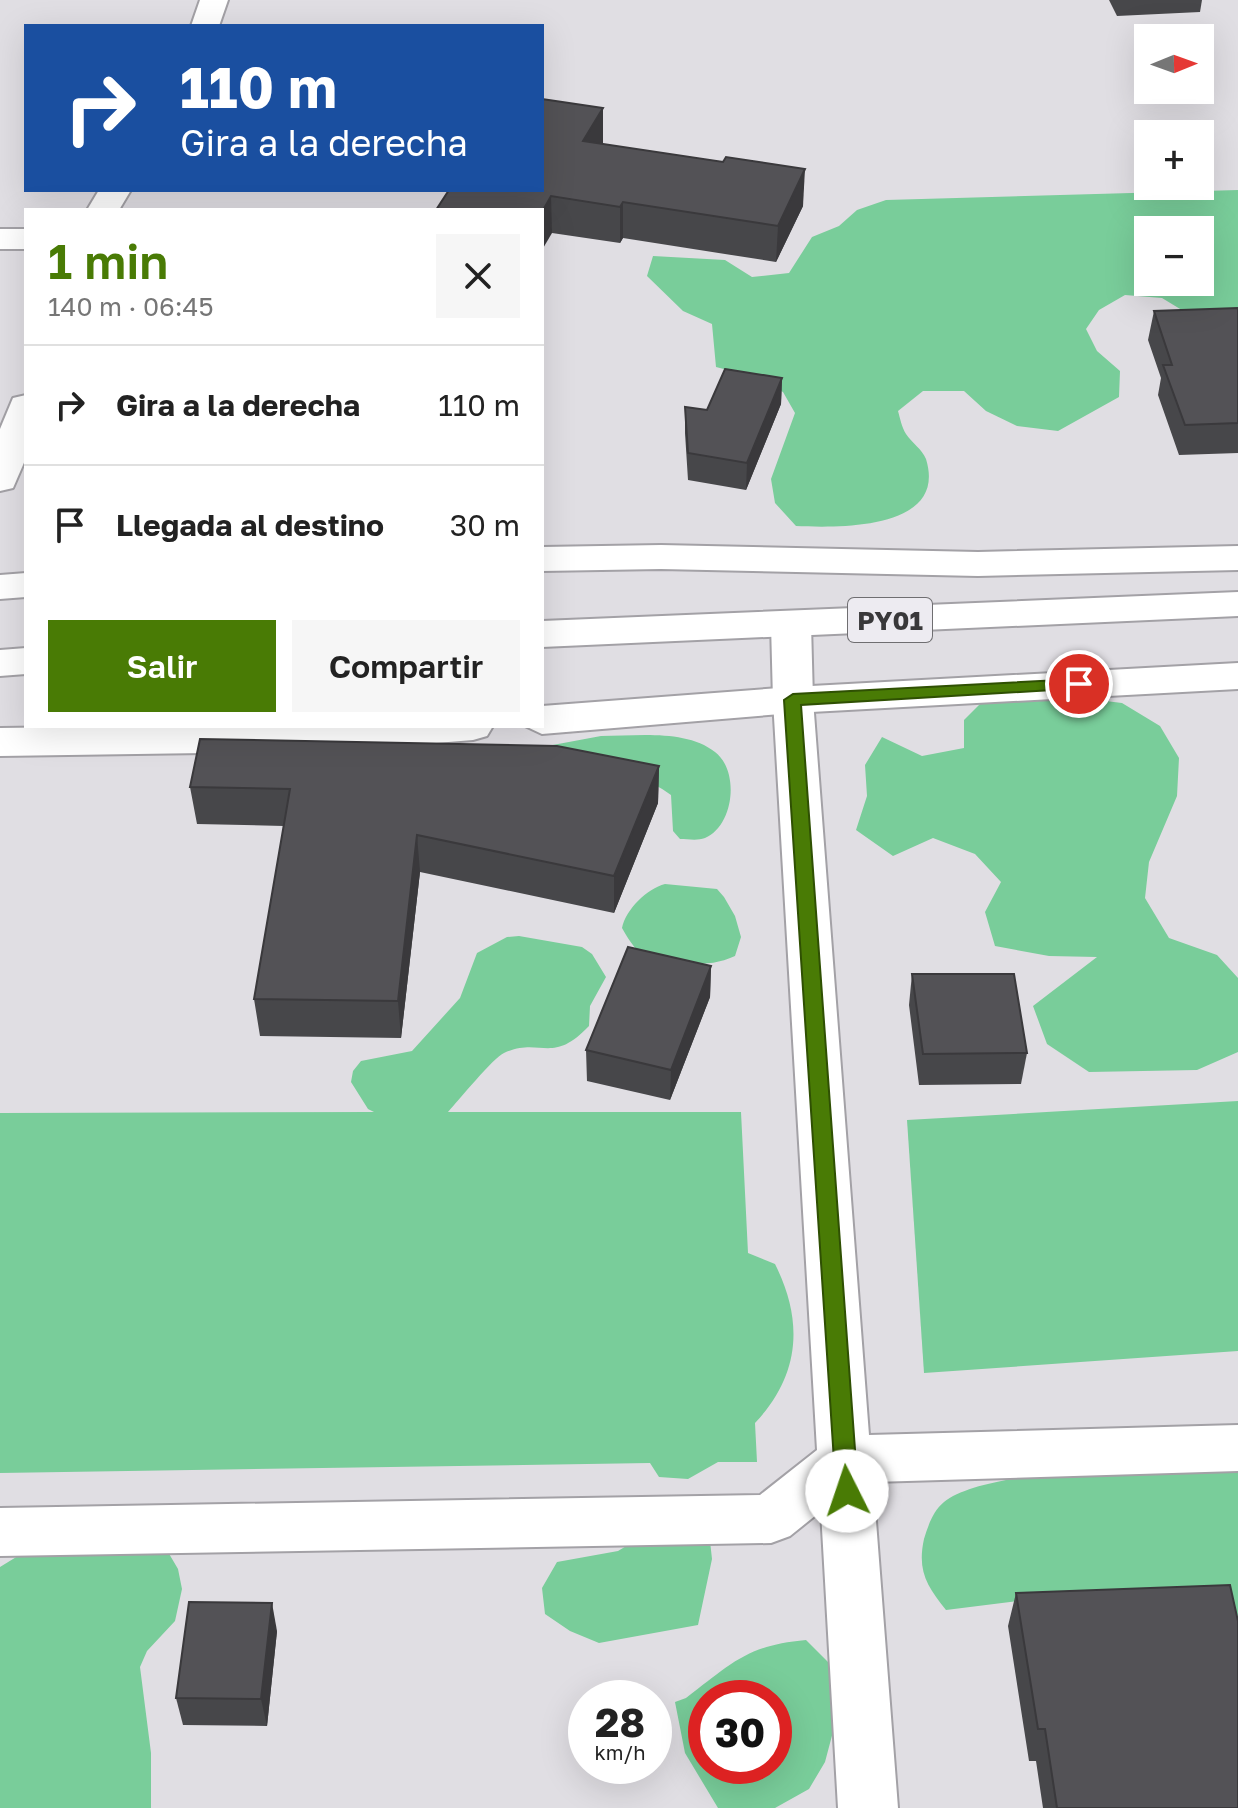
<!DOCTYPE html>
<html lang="es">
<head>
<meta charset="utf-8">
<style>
	body { margin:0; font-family:"Golos Text",sans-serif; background:#f6f6f6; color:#222; height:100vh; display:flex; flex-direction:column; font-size:30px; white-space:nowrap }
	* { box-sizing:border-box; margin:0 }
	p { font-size:26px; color:#767676 }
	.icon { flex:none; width:44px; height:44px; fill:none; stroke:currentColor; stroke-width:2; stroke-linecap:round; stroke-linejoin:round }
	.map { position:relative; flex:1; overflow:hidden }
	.drawer { position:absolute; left:24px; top:208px; width:520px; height:520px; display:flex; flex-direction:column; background:#fff; border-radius:0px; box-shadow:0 8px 32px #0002 }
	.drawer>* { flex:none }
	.hud { position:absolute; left:24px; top:24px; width:520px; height:168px; border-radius:0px; box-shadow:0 8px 32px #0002; background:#1a4fa0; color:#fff; overflow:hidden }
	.needle { width:52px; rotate:89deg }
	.buttons { position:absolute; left:1134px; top:24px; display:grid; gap:16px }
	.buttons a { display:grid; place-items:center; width:80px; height:80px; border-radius:0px; background:#fff; box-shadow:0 8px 32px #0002; font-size:40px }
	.speed { position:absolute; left:568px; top:1680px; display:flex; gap:16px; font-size:40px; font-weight:700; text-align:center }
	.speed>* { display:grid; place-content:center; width:104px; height:104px; border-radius:50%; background:#fff; box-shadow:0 8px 32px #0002; line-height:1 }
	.speed small { font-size:20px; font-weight:400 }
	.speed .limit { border:12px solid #d22; background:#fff; color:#111 }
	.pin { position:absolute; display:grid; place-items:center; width:68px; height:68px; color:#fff; margin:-34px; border:4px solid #fff; border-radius:50%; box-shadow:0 2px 8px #0007 }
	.me { position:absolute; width:88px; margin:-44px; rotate:356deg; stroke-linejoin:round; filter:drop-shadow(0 0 6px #0008) }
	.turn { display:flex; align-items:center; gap:28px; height:168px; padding:0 24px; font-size:36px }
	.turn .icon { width:104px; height:104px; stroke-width:2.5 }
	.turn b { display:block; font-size:56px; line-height:68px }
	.round { display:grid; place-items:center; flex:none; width:84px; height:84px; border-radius:0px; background:#f6f6f6 }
	.head { display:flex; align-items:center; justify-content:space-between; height:136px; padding:0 24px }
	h1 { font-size:48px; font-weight:600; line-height:60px; color:#497b05 }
	.button { display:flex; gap:16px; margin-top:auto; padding:16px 24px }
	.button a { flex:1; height:92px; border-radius:0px; background:#497b05; color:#fff; font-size:32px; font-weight:600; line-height:92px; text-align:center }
	.button a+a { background:#f6f6f6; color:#222 }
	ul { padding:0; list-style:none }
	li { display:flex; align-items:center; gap:24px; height:120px; padding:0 24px; border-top:2px solid #e0e0e0 }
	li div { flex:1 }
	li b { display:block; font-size:30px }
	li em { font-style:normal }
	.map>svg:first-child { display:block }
</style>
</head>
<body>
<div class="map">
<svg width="1238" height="1808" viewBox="0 0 1238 1808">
	<rect width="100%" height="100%" fill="#e0dee3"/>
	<g fill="#79cd9a" fill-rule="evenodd">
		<path d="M1238,190V329L1190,315L1162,298L1125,295L1099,310L1086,329L1097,351L1120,371L1119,397L1058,431L1017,426L986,411L964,391H923L898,411C900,418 902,428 906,434C912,443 922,449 926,459C948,530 839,528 796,526L775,503L771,479L795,413L783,392L751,376L716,367L712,324L683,311L647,276L653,256L725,260L752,277L789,273L812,237L839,226L857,210L886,200ZM1148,230H1200V282H1148Z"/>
		<path d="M1032,692L1122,703L1160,726L1179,758L1177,796L1149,862L1145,898L1169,938L1217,955L1238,978V1052L1197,1070L1089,1072L1047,1044L1033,1006L1097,957L1049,956L995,946L985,912L1001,882L975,854L933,838L893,856L856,830L867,796L865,765L882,737L922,756L964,748V720L990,694Z"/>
		<path d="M601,736C636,736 686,729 715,752C740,771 734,826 705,838C697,841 688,839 680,839L673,831L671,795C634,768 585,760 542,747Z"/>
		<path d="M665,884L717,889L724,897L735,916L741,937L735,956C720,963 707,964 690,964C653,965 641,962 622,928C626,909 647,889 665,884Z"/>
		<path d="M519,936L582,947L592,954L606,977L590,1006L589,1026C551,1066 541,1036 504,1053C494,1057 458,1101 448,1112H741L748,1253L775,1264C804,1322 800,1375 755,1423L757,1462H718L688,1479L659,1477L650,1463L0,1473V1113L374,1112L368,1109L351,1082L353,1071L361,1061L412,1051L460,998L477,953L507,937Z"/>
		<path d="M1238,1101V1351L924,1373L907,1120Z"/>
		<path d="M1238,1463V1616L1209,1602L1043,1598L946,1610C927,1586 917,1571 924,1539C928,1526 933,1511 944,1502C989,1466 1175,1467 1238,1463Z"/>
		<path d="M709,1532L712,1559L698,1625L599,1643L570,1631L545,1614L542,1588L557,1562L618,1551L643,1536Z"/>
		<path d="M44,1540L168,1552L178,1569L182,1589L175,1621L147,1651L140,1667L151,1753V1808H0V1567Z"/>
		<path d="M806,1640L829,1663L834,1728L825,1762L809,1789L775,1808H718L685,1753L675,1702L686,1698C731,1664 747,1645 806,1640ZM706,1698H774V1766H706Z"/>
	</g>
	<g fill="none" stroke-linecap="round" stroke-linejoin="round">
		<defs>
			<g id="minor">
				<path d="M200,0H228L219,26H191Z"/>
				<path d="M99,190H131L119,210H87Z"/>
				<rect x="0" y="229" width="26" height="20"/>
				<path d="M26,395V458L13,488L0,491V429L13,398Z"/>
				<path d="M661,545L978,552L1238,546V570L978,576L661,569L542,571V547Z"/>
				<path d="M26,573V597L0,599V575Z"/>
				<path d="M791,611L805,615L811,624L813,700L869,1435L1238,1425V1471L873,1482L898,1808H838L821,1511L790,1536L771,1543L0,1556V1508L760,1495L817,1450L773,700L771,624L777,615Z"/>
			</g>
			<g id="trunk">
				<path d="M1238,592V616L542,647V621Z"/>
				<path d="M26,648V674L0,676V650Z"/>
				<path d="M1238,663V689L793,713L542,734L525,726H542V706L793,687Z"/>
				<path d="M144,726H493L487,736L473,740L338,751L0,756V728Z"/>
			</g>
		</defs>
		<use href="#minor" stroke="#a3a1a6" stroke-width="4"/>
		<use href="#trunk" stroke="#a3a1a6" stroke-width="4"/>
		<use href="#minor" fill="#fff" fill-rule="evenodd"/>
		<use href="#trunk" fill="#fff" fill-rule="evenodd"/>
	</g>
	<g fill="#47474a">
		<path d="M1109,0H1202L1200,12L1117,16Z"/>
		<path d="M602,144L723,162L803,206L776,262L623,238L620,243L552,233L436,210Z"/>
		<path d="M1238,308V453L1179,455L1158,395L1161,378L1148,340L1154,311Z"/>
		<path d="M782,378L781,404L746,490L688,480L685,433V407L707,410Z"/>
		<path d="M659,766L658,803L614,913L420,872L401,1038L260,1036L254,999L284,826L197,824L190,787Z"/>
		<path d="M711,966L710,997L670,1100L587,1081L586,1050Z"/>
		<path d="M912,974L1027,1053L1021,1084L919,1085L909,1005Z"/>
		<path d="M1016,1593L1238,1808H1043L1036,1761H1029L1008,1626Z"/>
		<path d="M277,1631L267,1726L183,1725L176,1698Z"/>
	</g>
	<g fill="#3a393c">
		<path d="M603,108V143L584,177L583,141Z"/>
		<path d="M805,169L803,206L776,262L778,226Z"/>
		<path d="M551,196L552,233L542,250V212Z"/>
		<path d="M623,202V238L620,243V207Z"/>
		<path d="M782,378L781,404L746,490L747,463Z"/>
		<path d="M659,766L658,803L614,913V876Z"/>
		<path d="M417,835L420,872L401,1038L398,1001Z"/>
		<path d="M711,966L710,997L670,1100L671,1070Z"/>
		<path d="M272,1603L277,1631L267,1726L261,1699Z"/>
	</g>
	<g fill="#535256" stroke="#3a393c" stroke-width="2">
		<path d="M542,99L603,108L583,141L723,162L726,157L805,169L778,226L623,202L620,207L551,196L542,212V210H436L449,190H542Z"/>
		<path d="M1238,308V423L1185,425L1163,365H1172L1154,311Z"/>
		<path d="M725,369L782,378L747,463L688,453L685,407L707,410Z"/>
		<path d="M200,739L557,746L659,766L614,876L417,835L398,1001L254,999L290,789L190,787Z"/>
		<path d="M628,947L711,966L671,1070L586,1050Z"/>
		<path d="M912,974H1014L1027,1053L923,1054Z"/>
		<path d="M1230,1585L1238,1621V1808H1057L1045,1729H1038L1016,1593Z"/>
		<path d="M189,1602L272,1603L261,1699L176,1698Z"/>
	</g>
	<path fill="#497b05" stroke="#2f5003" stroke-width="2" d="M1079,679L1087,684L1085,688L801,705L858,1491L855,1498L847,1501L839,1498L836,1491L784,700L793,694Z"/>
	<g text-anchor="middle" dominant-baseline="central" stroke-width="8" stroke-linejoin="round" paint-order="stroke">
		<rect fill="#edebf1" stroke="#6f6e71" stroke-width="2" x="848" y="598" width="84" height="44" rx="6"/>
		<g font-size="26" font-weight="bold" fill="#39383a">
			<text x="890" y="620">PY01</text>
		</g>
	</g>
</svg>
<div class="buttons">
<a><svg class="needle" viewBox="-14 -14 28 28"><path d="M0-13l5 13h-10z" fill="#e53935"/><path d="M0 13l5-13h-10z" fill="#767676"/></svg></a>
<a>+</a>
<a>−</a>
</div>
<div class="speed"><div>28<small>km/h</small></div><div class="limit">30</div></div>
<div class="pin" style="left:1079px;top:684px;background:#d93025"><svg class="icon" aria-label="arrive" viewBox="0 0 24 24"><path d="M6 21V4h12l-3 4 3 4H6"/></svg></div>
<svg class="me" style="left:847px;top:1491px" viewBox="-20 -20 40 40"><circle r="19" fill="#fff"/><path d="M0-13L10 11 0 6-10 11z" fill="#497b05"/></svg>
<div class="hud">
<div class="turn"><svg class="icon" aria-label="right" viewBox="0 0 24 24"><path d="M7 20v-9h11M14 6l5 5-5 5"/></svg><div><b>110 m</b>Gira a la derecha</div></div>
</div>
<section class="drawer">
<div class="head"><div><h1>1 min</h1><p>140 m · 06:45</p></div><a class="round"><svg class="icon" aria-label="close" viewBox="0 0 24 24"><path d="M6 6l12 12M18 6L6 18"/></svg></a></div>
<ul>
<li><svg class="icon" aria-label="right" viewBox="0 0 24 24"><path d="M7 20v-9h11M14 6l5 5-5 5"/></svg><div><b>Gira a la derecha</b></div><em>110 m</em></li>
<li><svg class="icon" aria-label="arrive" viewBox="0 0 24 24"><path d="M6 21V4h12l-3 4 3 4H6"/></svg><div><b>Llegada al destino</b></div><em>30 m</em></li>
</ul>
<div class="button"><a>Salir</a><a>Compartir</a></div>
</section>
</div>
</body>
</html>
